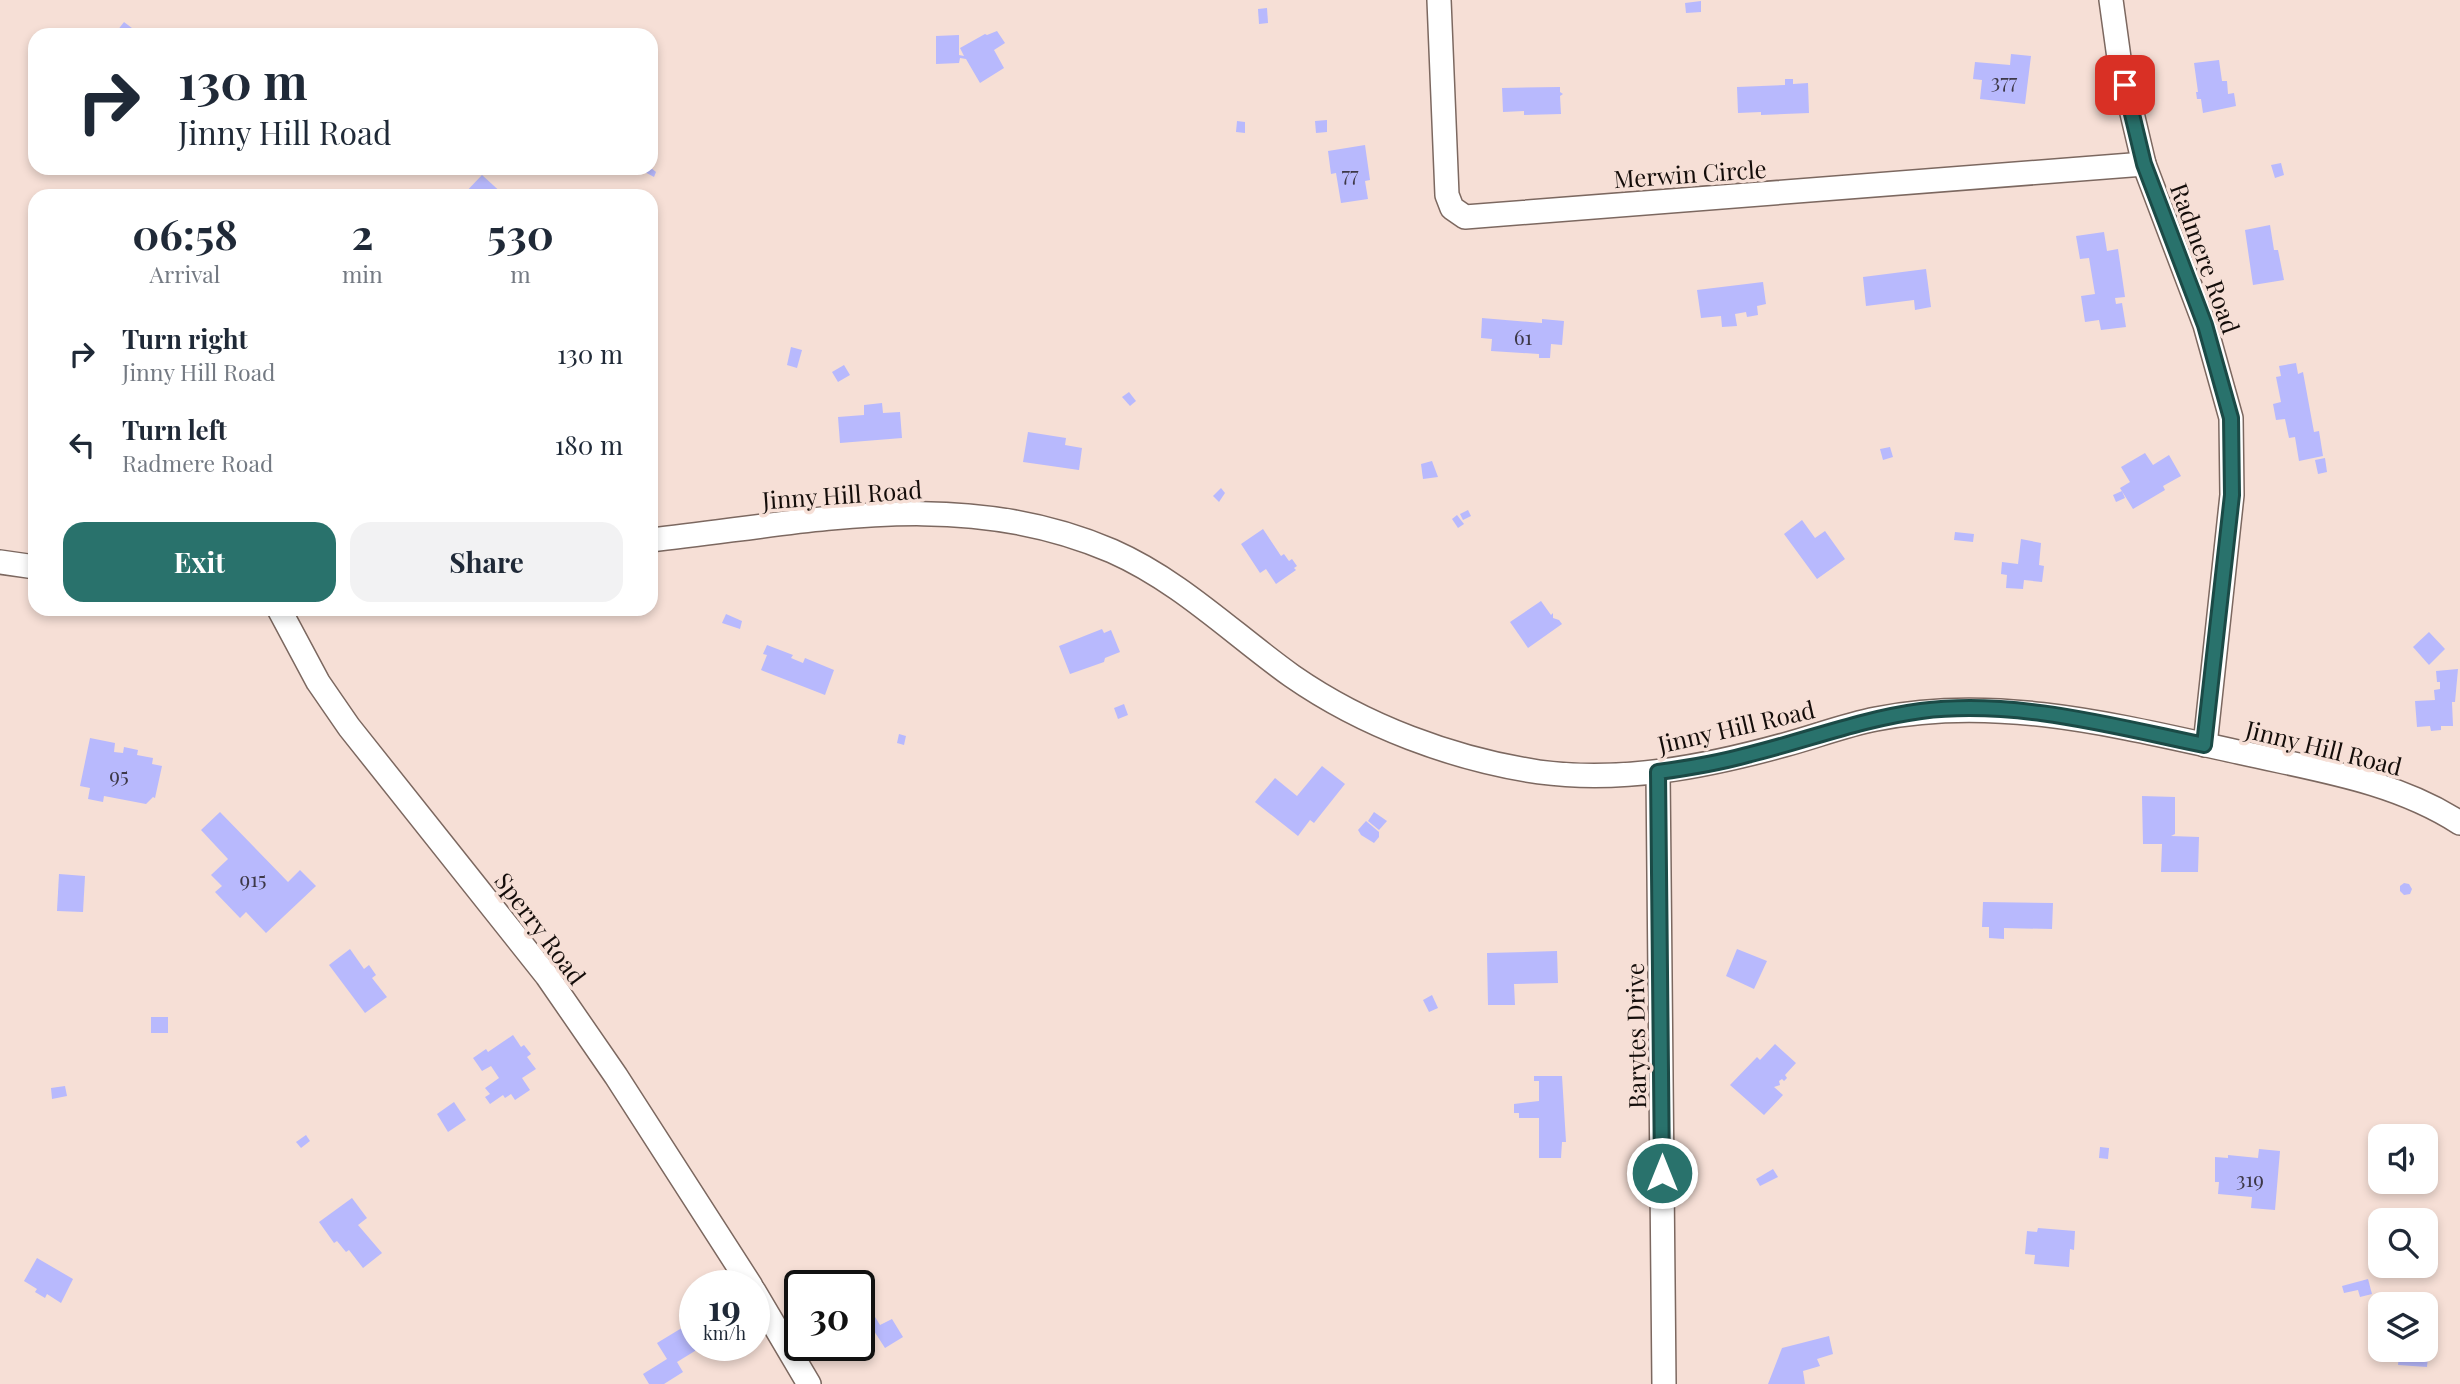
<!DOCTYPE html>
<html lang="en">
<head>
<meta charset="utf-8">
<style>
	body { margin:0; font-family:"Playfair Display",serif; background:#f2f2f3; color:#1f2937; height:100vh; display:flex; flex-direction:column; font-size:26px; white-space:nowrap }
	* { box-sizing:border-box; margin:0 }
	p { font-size:23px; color:#747a83 }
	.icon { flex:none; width:38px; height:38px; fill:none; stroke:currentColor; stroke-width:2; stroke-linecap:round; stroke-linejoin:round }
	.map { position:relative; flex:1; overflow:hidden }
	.drawer { position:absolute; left:28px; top:189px; width:630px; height:427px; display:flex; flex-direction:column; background:#fff; border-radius:21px; box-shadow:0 4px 10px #0003 }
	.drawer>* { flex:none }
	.hud { position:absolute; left:28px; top:28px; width:630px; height:147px; border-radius:21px; box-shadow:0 4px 10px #0003; background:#fff; color:#1f2937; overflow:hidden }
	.tools { position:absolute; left:2368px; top:1124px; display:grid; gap:14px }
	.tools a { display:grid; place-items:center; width:70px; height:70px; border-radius:14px; background:#fff; box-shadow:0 4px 10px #0003; font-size:35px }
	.speed { position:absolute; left:679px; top:1270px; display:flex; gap:14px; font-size:35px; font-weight:700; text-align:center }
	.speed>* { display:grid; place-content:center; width:91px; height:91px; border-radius:50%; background:#fff; box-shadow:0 4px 10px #0003; line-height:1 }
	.speed small { font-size:18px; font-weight:400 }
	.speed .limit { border:4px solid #111; border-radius:10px; background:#fff; color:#111 }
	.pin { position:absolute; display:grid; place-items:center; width:60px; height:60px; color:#fff; margin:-30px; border-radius:14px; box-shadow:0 4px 10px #0006 }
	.me { position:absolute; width:77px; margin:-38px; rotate:0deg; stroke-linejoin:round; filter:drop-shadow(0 0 5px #0008) }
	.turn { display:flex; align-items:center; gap:24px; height:147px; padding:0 35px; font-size:32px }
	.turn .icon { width:91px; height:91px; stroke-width:2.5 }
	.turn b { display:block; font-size:49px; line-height:60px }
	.eta { display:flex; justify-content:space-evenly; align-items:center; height:119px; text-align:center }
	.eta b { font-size:42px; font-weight:700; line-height:49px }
	.primary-button { display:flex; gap:14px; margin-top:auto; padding:14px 35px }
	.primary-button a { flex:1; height:80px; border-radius:21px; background:#29726c; color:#fff; font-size:28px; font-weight:700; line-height:80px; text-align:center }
	.primary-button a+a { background:#f2f2f3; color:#1f2937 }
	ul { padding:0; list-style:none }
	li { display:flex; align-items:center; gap:21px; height:91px; padding:0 35px }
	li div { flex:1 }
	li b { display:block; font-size:26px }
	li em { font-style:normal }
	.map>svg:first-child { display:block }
</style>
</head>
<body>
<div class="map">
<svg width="2460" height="1384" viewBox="0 0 2460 1384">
	<rect width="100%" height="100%" fill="#f6dfd6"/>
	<g fill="#b8b9fd">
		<path d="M1701,1V12L1686,13L1685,3Z"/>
		<path d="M1267,8L1268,23L1259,24L1258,9Z"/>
		<path d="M124,22L141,35H114Z"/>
		<path d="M997,31L1005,43L994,50L1004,68L980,83L966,59L960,58L959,63L936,64V36L959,35V55L964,56L960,48L985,34L987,35Z"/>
		<path d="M2011,54L2031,56L2025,104L1980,99L1982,80L1973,79L1975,62L2010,65Z"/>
		<path d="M2219,60L2222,81H2227L2228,94L2234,93L2236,106L2203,113L2201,99H2197L2196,92H2198L2194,63Z"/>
		<path d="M1785,79H1793V84L1808,83L1809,113L1761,115V112L1738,113L1737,87L1785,85Z"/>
		<path d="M1560,87V92L1563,94L1560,96L1561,114L1524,115V111L1503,112L1502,88Z"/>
		<path d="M1327,120V132L1316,133L1315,121Z"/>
		<path d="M1237,121L1245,122V133L1236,132Z"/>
		<path d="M1365,145L1370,180L1365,181L1368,199L1341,203L1336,173L1331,174L1328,151Z"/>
		<path d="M2281,163L2284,175L2275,178L2271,165Z"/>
		<path d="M645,168H651L656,172L654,177L643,171Z"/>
		<path d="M482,175L505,196H462Z"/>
		<path d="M2270,225L2274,250H2278L2284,280L2253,285L2245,230Z"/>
		<path d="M2104,232L2107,251L2118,249L2125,297L2115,298L2116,304L2122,303L2126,327L2101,330L2099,320L2085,322L2081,296L2095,294L2089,258L2080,259L2076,236Z"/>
		<path d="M1926,269L1931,307L1915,310L1914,300L1866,306L1863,277Z"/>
		<path d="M1763,282L1766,304L1757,306L1758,315L1747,317L1746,312L1735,314L1737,326L1722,327L1721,316L1701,318L1697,290Z"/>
		<path d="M1482,318L1542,323V319L1564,321L1562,345L1551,344L1550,358H1539V354L1491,351L1492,339L1481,338Z"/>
		<path d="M791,347L802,350L797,368L787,365Z"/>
		<path d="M2296,363L2298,374L2303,372L2314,432L2319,431L2323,456L2299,461L2295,437L2289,438L2285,419L2276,420L2273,404L2281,402L2276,377L2281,376L2279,366Z"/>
		<path d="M844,365L850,375L838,382L832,372Z"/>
		<path d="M1129,392L1136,401L1130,406L1122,397Z"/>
		<path d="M882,403L883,413L900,412L902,438L840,443L838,417L864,415V405Z"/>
		<path d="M1028,432L1066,438L1065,445L1082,448L1079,470L1023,462Z"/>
		<path d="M1890,447L1893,457L1883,460L1880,449Z"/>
		<path d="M2145,453L2153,465L2169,455L2181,476L2163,486L2165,490L2133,509L2120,488L2130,482L2121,467Z"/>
		<path d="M2325,458L2327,472L2318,474L2315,460Z"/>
		<path d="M1432,461L1438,477L1423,479L1421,464Z"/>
		<path d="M1221,488L1225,493L1219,502L1213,496Z"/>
		<path d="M2122,491L2125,498L2116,502L2113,495Z"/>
		<path d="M1468,510L1471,516L1463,520L1460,514Z"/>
		<path d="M1457,515L1464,524L1458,528L1452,519Z"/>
		<path d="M1802,520L1815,538L1825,531L1845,559L1817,579L1784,534Z"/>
		<path d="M1263,529L1281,556L1284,554L1289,561L1292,559L1297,566L1294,568L1296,570L1276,584L1266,569L1260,573L1241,544Z"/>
		<path d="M1955,532L1974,534L1973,542L1954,540Z"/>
		<path d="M2021,539L2041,543L2039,565L2044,566L2042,582L2024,580L2023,589L2006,588L2007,575L2001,574L2002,562L2018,564Z"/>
		<path d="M1541,601L1551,615L1553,613V618L1559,620L1562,624L1528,648L1510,622Z"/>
		<path d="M726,614L742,621L740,629L722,623Z"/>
		<path d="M1102,629L1104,633L1111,630L1120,652L1105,658L1104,662L1070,674L1059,646Z"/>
		<path d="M2429,632L2445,649L2429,665L2413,647Z"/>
		<path d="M767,645L793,655L791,658L803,663L805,658L834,670L825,695L761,670L767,655L763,654Z"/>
		<path d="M2458,669L2455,702H2452L2453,726H2441V730L2431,731L2430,726L2417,727L2415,701L2435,700L2434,690L2440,689V682H2437L2436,671Z"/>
		<path d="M1124,704L1128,715L1118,719L1114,708Z"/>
		<path d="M899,734L906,736L904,745L897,743Z"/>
		<path d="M90,738L115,743L114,752L123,753L124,747L138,750L137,755L153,758L152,764L162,766L155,798L153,797L146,804L104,796L103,802L88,799L90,788L80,786Z"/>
		<path d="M1322,766L1345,784L1314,823L1310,820L1298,836L1255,802L1275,778L1297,796Z"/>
		<path d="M2142,796L2175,797V834L2171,836L2199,837L2198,872H2161L2162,844H2143Z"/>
		<path d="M220,812L288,882L300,870L316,886L266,933L246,912L240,918L215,892L222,886L211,875L228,859L201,830Z"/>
		<path d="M1374,812L1387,821L1379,830L1368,821Z"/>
		<path d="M1366,821L1379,832V837L1374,843L1361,835L1358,830Z"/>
		<path d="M59,874L85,876L83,912L57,911Z"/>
		<path d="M2404,883L2409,884L2412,889L2410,894L2404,895L2400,891V886Z"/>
		<path d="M1983,902L2053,903L2052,929L2004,928V939L1989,938V927H1982Z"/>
		<path d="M350,949L364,969L369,965L376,975L372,978L387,997L365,1013L329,965Z"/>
		<path d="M1737,949L1767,961L1754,989L1726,976Z"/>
		<path d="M1557,951L1558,983L1514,984L1515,1005H1488L1487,953Z"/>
		<path d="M1432,995L1438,1008L1429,1012L1423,1000Z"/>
		<rect x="151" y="1017" width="17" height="16"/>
		<path d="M513,1035L521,1047L524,1045L531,1054L527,1057L536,1069L522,1078L530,1090L515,1100L511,1094L505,1098L503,1095L490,1104L485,1097L490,1094L485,1088L499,1078L491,1066L482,1071L473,1058L486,1049L488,1052Z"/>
		<path d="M1775,1044L1796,1063L1785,1075L1787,1078L1784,1081L1782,1079L1779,1081L1780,1085L1774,1087L1783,1095L1764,1115L1730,1085L1757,1057L1760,1060Z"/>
		<path d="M1534,1076H1562L1566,1142H1562L1561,1158H1539V1118H1519V1113H1514V1104L1539,1101V1081H1534Z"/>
		<path d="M65,1086L67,1096L52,1099L51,1088Z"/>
		<path d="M454,1102L466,1120L448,1132L437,1114Z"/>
		<path d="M306,1135L310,1141L301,1148L296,1142Z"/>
		<path d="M2100,1147L2109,1148L2108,1159L2099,1158Z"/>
		<path d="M2259,1149L2280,1151L2275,1210L2251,1208L2252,1197L2218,1194L2219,1182H2215V1157L2228,1158V1155L2258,1158Z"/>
		<path d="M1773,1169L1778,1177L1760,1186L1756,1179Z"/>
		<path d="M352,1198L367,1218L358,1225L382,1253L363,1268L349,1250L346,1252L337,1241L334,1243L319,1222Z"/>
		<path d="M2038,1228L2075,1231L2074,1250L2070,1249L2069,1267L2034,1264L2035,1255L2025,1254L2027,1231L2037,1232Z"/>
		<path d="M37,1258L73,1279L61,1303L47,1294L45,1298L35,1292L37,1289L24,1281Z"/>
		<path d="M2368,1279L2372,1294L2360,1297L2358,1290L2344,1293L2342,1286Z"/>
		<path d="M859,1291L880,1325L892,1319L903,1337L885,1348L874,1331L859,1339Z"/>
		<path d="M2405,1294L2434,1297L2427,1367L2398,1365L2399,1354L2395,1353V1349H2426V1304H2405Z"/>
		<path d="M695,1320V1346H703L677,1362L683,1372L664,1384H649L643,1374L667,1359L657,1343Z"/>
		<path d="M1829,1336L1833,1354L1817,1359L1820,1366L1803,1371L1805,1384H1768L1782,1348Z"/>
	</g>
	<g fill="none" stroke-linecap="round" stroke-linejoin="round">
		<defs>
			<g id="minor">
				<path d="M1439,0L1447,195L1452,208L1465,217L2144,164"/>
				<path d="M2111,0L2119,58L2144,164L2205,325L2231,418L2232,495L2205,745"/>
				<path d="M651,540C808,523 959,485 1112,551C1180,581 1232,633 1292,676C1364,726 1453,759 1539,772C1622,783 1704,767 1784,745C1814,737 1845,725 1876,719C1999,694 2123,727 2243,753C2318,770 2395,781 2460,823"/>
				<path d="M0,562L35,567"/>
				<path d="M279,609L318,682L349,727L547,976L616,1076L751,1286"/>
				<path d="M1658,772L1664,1384"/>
				<path d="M754,1291L809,1384"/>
			</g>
		</defs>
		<use href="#minor" stroke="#7c6860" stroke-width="26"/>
		<use href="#minor" stroke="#fff" stroke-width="23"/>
	</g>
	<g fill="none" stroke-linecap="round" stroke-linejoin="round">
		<defs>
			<path id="route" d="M1662,1173L1658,772C1688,768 1718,763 1747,755C1805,741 1861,719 1921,711C2015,699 2113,726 2204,745L2232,495L2231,418L2205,325L2144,164L2125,85"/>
		</defs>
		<use href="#route" stroke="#1b4a46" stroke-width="18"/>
		<use href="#route" stroke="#29726c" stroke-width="12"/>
	</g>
	<g text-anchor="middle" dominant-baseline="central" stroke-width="7" stroke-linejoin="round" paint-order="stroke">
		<g font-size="21" fill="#3d3847">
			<text x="2004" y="80">377</text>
			<text x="1350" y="173">77</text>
			<text x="1523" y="336">61</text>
			<text x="119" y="774">95</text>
			<text x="253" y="878">915</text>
			<text x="2250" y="1178">319</text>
		</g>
		<g font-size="24" fill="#140d0a" stroke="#f6dfd6">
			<text transform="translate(1690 173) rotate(-4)">Merwin Circle</text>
			<text transform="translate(2206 258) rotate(70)">Radmere Road</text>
			<text transform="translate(842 494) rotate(-4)">Jinny Hill Road</text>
			<text transform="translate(1736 726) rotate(-13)">Jinny Hill Road</text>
			<text transform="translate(2324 747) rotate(14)">Jinny Hill Road</text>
			<text transform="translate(541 928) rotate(53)">Sperry Road</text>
			<text transform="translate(1635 1036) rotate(-91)">Barytes Drive</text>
		</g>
	</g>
</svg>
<div class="tools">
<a><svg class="icon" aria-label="sound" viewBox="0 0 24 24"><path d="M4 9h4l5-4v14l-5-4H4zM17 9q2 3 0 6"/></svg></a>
<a><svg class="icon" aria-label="search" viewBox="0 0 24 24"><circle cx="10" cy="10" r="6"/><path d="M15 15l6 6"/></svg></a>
<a><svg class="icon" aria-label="layers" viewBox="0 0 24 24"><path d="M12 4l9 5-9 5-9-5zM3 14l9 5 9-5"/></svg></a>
</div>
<div class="speed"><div>19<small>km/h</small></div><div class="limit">30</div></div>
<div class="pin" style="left:2125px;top:85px;background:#d93025"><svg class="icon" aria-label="arrive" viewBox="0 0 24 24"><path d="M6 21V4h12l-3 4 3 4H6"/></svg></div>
<svg class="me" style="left:1662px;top:1173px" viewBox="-20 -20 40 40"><circle r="17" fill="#29726c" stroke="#fff" stroke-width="3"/><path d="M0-11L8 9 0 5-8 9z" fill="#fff"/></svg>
<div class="hud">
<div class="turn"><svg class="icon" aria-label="right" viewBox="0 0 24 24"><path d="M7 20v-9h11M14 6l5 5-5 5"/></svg><div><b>130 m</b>Jinny Hill Road</div></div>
</div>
<section class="drawer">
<div class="eta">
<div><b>06:58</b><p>Arrival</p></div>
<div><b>2</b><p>min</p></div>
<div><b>530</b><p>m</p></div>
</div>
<ul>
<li><svg class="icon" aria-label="right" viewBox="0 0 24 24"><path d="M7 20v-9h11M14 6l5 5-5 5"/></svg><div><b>Turn right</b><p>Jinny Hill Road</p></div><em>130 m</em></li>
<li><svg class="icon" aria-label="left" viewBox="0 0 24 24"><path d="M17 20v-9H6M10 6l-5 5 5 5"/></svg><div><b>Turn left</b><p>Radmere Road</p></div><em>180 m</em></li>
</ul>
<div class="primary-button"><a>Exit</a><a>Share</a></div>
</section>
</div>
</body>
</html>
